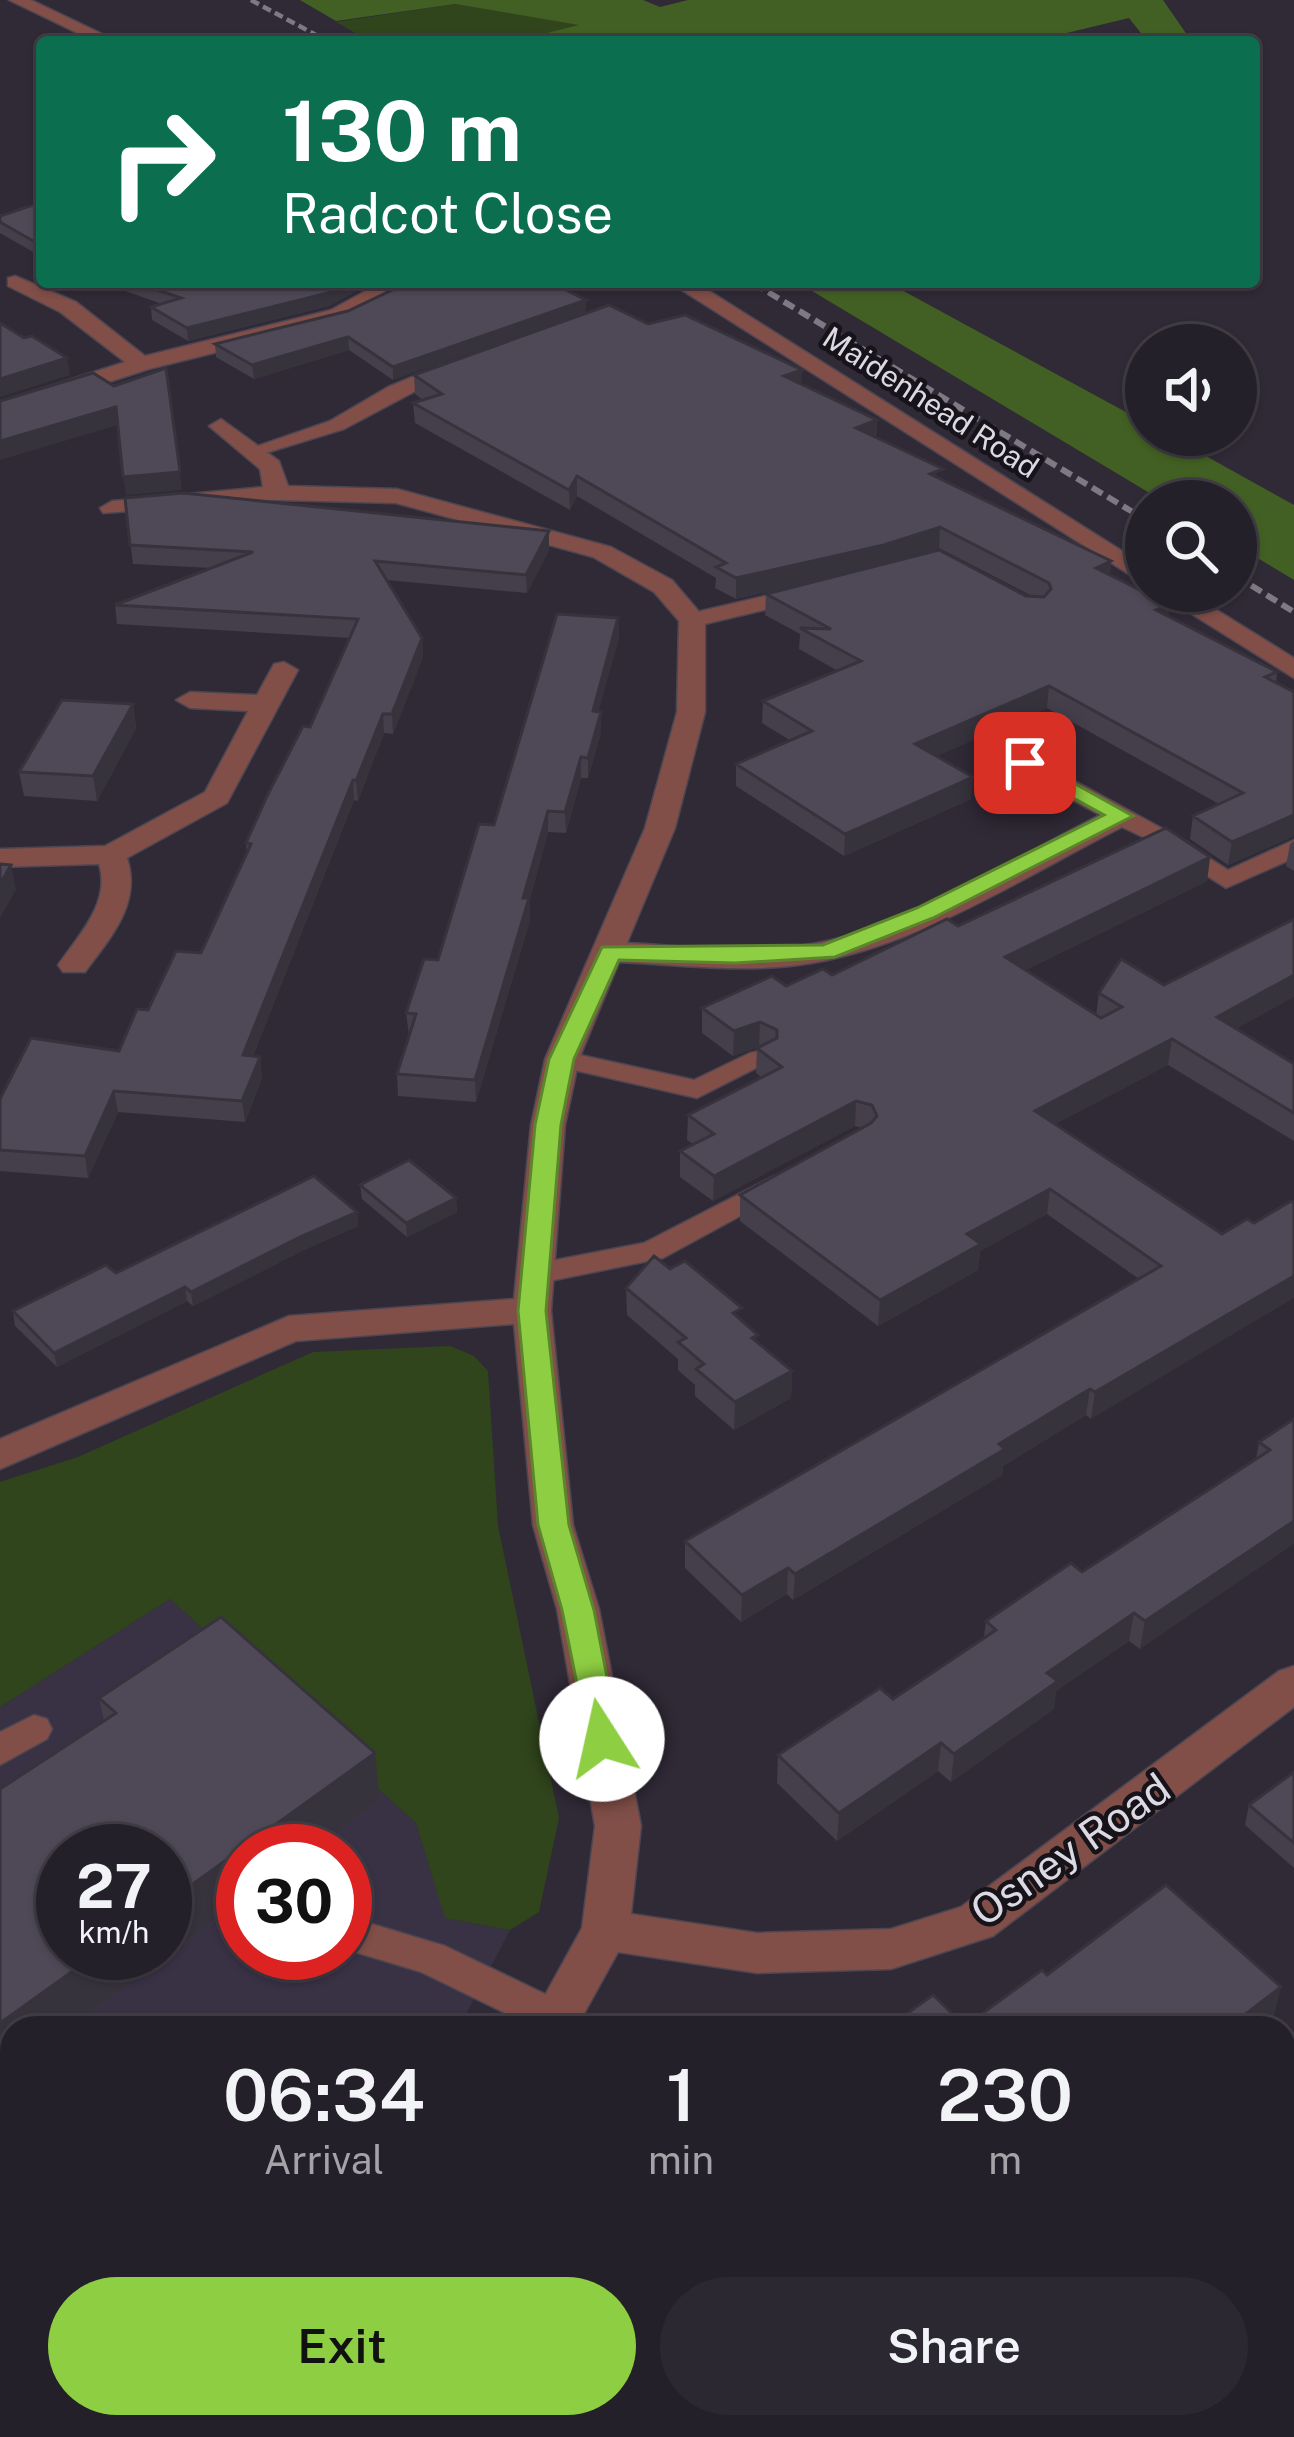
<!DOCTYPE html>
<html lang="en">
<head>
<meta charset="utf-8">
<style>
	body { margin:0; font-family:"Public Sans",sans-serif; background:#2c2831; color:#f1f3f6; height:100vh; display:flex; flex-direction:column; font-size:45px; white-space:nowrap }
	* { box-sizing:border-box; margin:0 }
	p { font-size:39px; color:#a3a3a8 }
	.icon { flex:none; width:66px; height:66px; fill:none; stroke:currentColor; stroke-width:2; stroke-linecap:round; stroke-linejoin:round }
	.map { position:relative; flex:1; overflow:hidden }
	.side { position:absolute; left:0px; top:2016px; width:1296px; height:423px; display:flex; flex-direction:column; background:#242029; border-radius:36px 36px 0 0; box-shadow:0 3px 9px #0004,0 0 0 3px #413e46 }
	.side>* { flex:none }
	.banner { position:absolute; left:36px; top:36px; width:1224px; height:252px; border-radius:12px; box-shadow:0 3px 9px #0004,0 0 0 3px #413e46; background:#0b6e4f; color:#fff; overflow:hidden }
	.fabs { position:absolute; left:1125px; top:324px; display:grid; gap:24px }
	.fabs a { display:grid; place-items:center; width:132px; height:132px; border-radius:50%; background:#242029; box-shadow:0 3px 9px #0004,0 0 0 3px #413e46; font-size:60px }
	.speed { position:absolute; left:36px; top:1824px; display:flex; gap:24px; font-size:60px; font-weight:700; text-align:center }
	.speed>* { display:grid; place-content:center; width:156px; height:156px; border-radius:50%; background:#242029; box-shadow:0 3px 9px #0004,0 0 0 3px #413e46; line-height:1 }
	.speed small { font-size:30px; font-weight:400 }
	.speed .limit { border:18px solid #d22; background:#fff; color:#111 }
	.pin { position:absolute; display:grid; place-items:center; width:102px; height:102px; color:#fff; margin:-51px; border-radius:24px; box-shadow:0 6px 18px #0006 }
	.me { position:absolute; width:132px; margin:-66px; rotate:350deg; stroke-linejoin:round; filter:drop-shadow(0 0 9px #0008) }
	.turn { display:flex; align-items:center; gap:42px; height:252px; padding:0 48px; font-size:54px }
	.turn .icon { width:156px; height:156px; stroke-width:2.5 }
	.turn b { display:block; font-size:84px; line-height:102px }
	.eta { display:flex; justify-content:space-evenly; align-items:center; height:204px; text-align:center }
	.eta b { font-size:72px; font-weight:600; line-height:84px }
	.button { display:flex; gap:24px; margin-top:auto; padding:24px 48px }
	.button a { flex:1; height:138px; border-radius:72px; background:#8ece43; color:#111; font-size:48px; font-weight:600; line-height:138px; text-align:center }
	.button a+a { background:#2c2831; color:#f1f3f6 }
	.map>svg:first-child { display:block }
</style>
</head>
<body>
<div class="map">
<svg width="1294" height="2437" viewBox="0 0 1294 2437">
	<rect width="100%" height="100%" fill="#302a37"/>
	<path fill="#393144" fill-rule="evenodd" d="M170,1599L416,1823L446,1918L510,1930L459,2028H12V2427H157L148,2437H0V1707ZM63,1851H165V1953H63ZM243,1851H345V1953H243Z"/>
	<g fill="#30451c">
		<path d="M455,4L583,25L511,42H371L336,22Z"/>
		<path d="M450,1346L474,1356L488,1371L498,1526L559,1818L539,1912L510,1930L445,1918L416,1823L170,1599L0,1707V1482L78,1457L313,1352Z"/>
	</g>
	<g fill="#426023">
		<path d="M300,0H643L660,7L688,0H1163L1192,42H1148L1129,18L1029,42H511L579,25L455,4L336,21Z"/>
		<path d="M797,282H887L1146,423V435H1168L1294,505V580L1236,545V501H1163Z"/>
	</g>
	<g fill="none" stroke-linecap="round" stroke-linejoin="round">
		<defs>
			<g id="lane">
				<path d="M441,365L457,369L344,429L256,456L246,450L330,421L388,387Z"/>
				<path d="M803,587L811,589V599L692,627L681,620L684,615Z"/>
				<path d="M1177,838L1228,870L1294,840V858L1226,888L1168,851L1164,846Z"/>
				<path d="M562,1051L694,1080L750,1053L760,1051L774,1059L697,1098L552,1065L548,1059Z"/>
				<path d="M774,1176L784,1178L789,1185L784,1192L663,1258L535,1284L520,1274L535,1264L644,1243Z"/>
				<path d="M34,1715L47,1719L52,1729L47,1739L0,1765V1732Z"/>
				<path d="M352,1918L445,1946L572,2007L578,2019L574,2028H536L421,1972L345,1949V1921Z"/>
			</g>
			<g id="street">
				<path d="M9,0H31L119,42H96Z"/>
				<path d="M15,276L76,302L145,356L331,310L382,282H404L395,297L347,320L149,369L0,417V402L125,362L60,312L8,286V278Z"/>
				<path d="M669,282H695L1146,566V585Z"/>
				<path d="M221,419L279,461L288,486L397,489L611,547L672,580L701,614L705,620V712L675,828L627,943C688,946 752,955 812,944C909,927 1012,859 1100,815L1015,769L1011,763L1015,757L1025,754L1187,842L1172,851L1122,827C1024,877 922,944 812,963C749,974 682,965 619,962L579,1059L565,1125L551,1311L573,1525L599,1609L641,1826L631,1914L757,1933L891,1929L961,1907L1279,1671L1294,1666V1707L993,1936L891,1969L757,1973L618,1952L576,2028H527L582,1928L595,1826L557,1609L533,1525L514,1324L296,1341L0,1469V1439L289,1316L514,1299L531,1125L545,1059L645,828L677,712L679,621L654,592L593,557L396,503L277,500L103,513L100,508L112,501L263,487L260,469L209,426Z"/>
				<path d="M1155,591H1186L1294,658V678Z"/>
				<path d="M284,662L298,670L227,803L127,858C142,903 111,937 85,972H63L58,965C79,935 111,902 99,864L0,867V849L105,846L205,792L248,711L190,708L176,700L190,692L257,695L274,664Z"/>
				<path d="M1284,2401L1294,2405V2437H1259L1254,2427H1284Z"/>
				<path d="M208,2427H268L263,2437H203Z"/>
				<path d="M444,2427H507L512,2437H449Z"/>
			</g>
		</defs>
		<use href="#lane" stroke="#4c4652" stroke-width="3"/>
		<use href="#street" stroke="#4c4652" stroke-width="3"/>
		<use href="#lane" fill="#814e48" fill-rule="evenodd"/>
		<use href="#street" fill="#814e48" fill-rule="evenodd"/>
		<g stroke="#7e7984" stroke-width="4.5" stroke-dasharray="9 4.5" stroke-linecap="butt">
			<path d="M251,0L329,42"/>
			<path d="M751,282L758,286"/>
		</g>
		<g stroke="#7e7984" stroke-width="6" stroke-dasharray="12 6" stroke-linecap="butt">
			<path d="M753,283L1146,520"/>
			<path d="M1236,576L1294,612"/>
		</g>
	</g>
	<g fill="#443f4b" fill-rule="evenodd">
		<path d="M42,202V257L0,233V216Z"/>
		<path d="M100,282H373L329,306L188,341L152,320L151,307L162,304Z"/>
		<path d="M396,288L393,380L349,350L254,379L216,357L215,344L348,311Z"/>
		<path d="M648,324L801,384L877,420L876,437L942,479L1111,561L1110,575L1170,605L1168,616L1277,672L1276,683L1294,692V836L1228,865L1190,839L1193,816L1219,804L1047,708L936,756L971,799L844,856L736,786V764L791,741L762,723L763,701L838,671L799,649L800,634L765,615L766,594L832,577L736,599L715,588L716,578L577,496L570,510L415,423L413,403L423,400L415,394L414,375ZM939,548L1032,596L901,560Z"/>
		<path d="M125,498L549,550L527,593L387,580L422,638L423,657L393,734L384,733L358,801L354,800L253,1056L260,1057L262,1078L245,1122L118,1112L88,1178L0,1171V1099L119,1051L148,1010L201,953L247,853L246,843L310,727L350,638L117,624L115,605L211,568L133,564Z"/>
		<path d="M618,618L619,638L598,711L601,732L588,778H581L566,833L548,832L530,899V920L476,1102L398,1096L397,1074L409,1035L406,1013L438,960L494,825Z"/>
		<path d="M133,704L136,728L97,801L24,796L19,772Z"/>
		<path d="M1294,841V871L1286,866L1290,844Z"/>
		<path d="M1210,857L1207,881L1026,970L1096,1016L1099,993L1164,985L1294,1064V1141L1168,1065L1055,1124L1222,1234L1091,1419L1086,1415L1003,1466L1002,1475L793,1600L787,1594L741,1622L685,1568V1541L1139,1279L1047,1214L980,1251L978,1270L878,1326L740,1221V1195L862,1128L855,1126L713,1201L680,1177V1151L693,1144L687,1140L688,1115L761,1077L756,1073L757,1048L759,1047L733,1056L702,1033V1008L832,975L958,926Z"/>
		<path d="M360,1185L456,1198L457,1212L407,1237L362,1199Z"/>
		<path d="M357,1212L358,1226L304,1250L193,1306L187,1301L57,1367L15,1326L13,1311L116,1273Z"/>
		<path d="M670,1269L742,1321L758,1343L792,1371L791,1398L734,1430L695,1396V1385L678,1370V1359L627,1315L626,1288Z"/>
		<path d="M1294,1419L1140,1649L1129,1641L1056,1691L1054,1709L951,1782L938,1771L837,1841L777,1783L778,1755L893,1699L984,1637L986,1621L1082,1572L1256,1459L1259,1442Z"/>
		<path d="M99,1698L380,1800L69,2028H12L104,1721Z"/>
		<path d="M1294,1772V1868L1245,1825L1249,1805Z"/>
		<path d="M717,2427H846L855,2437H725Z"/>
	</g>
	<g fill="#37333d">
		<path d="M348,282H373L329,306L188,341L187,328Z"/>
		<path d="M586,300V313L393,380V367Z"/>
		<path d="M348,337L349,350L254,379L252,365Z"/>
		<path d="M67,358L70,375L0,397V379Z"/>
		<path d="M802,370L801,389L784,376Z"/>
		<path d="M116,407L118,425L0,460V441Z"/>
		<path d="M877,420L875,440L856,428Z"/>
		<path d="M180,472L182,490L126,495L123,477Z"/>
		<path d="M577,476V496L570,510L569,490Z"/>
		<path d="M940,527L939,548L883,566L736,599V578Z"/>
		<path d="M549,531V550L527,593L526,575Z"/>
		<path d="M1111,561L1109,582L1096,568Z"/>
		<path d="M1170,605L1167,626L1156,610Z"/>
		<path d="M618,618L619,638L593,731V711Z"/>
		<path d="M422,638L423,657L393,734L392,714Z"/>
		<path d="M1049,686L1047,708L914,766L915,744Z"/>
		<path d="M133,704L136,728L97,801L93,776Z"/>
		<path d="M601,712V732L588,778V758Z"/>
		<path d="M383,714L384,733L358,801L356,781Z"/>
		<path d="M581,757V778L566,833L565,812Z"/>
		<path d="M973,777L971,799L844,856L845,834Z"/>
		<path d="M353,780L354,800L245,1076L243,1055Z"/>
		<path d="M548,811V832L530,899V920L476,1102L475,1080Z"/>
		<path d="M1294,815V836L1228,865L1232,842Z"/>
		<path d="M1210,857L1207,881L1002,982L1005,957Z"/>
		<path d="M11,865L16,890L0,918V884Z"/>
		<path d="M1294,975V997L1213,1042L1217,1017Z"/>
		<path d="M760,1022L759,1047L733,1056L734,1031Z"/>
		<path d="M1172,1039L1168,1065L1032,1136L1035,1111Z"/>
		<path d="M260,1057L262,1078L245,1122L242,1101Z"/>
		<path d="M114,1091L118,1112L88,1178L85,1156Z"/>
		<path d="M856,1101L855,1126L713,1201L714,1176Z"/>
		<path d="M1050,1189L1047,1214L980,1251L978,1270L878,1326L880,1300L967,1234Z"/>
		<path d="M456,1198L457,1212L407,1237L406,1223Z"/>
		<path d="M357,1212L358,1226L304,1250L193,1306L191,1292L302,1236Z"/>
		<path d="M1294,1276V1298L1091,1419L1095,1392Z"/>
		<path d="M185,1287L187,1301L57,1367L54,1353Z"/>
		<path d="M792,1371L791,1398L734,1430L735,1402Z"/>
		<path d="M1090,1389L1086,1415L1003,1466L1002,1475L793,1600L795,1574L999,1444Z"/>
		<path d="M1294,1521V1544L1140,1649L1145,1621Z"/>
		<path d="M788,1568L787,1594L741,1622L742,1595Z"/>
		<path d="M1134,1613L1129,1641L1056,1691L1054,1709L951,1782L954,1754L1047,1673Z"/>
		<path d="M941,1743L938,1771L837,1841L839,1813Z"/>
		<path d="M375,1753L380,1800L310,1851H243V1900L69,2028H12V2070L0,2078V2023L98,1953H165V1904Z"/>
		<path d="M1281,1987L1274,2015L1257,2028H1227Z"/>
	</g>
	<g fill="#4f4957" stroke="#37333d" stroke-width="3">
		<path d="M42,202V246L0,222V216Z"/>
		<path d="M134,282H348L328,293L187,328L151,307L181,298Z"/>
		<path d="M399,282H550L586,300L393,367L348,337L252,365L215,344L348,311L396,288Z"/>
		<path d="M609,305L648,324L685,315L802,370L784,376L877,420L856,428L943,469L930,474L1111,561L1096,568L1170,605L1156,610L1277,672L1265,677L1294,692V815L1232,842L1193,816L1243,793L1049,686L915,744L973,777L845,834L736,764L812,731L763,701L861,661L800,628L831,629L766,594L939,550L1026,596L1044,597L1051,589L1049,583L940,527L884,545L736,578L716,567L726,563L577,476L569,490L413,403L442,394L414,375Z"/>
		<path d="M0,323L24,338L32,336L67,358L0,379Z"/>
		<path d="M166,368L180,472L123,477L116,407L0,441V401L93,373L114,386Z"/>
		<path d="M183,493L549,531L526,575L375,561L422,638L392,714H383L356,781L353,780L243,1055L260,1057L242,1101L114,1091L85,1156L0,1150V1099L31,1038L119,1051L137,1009L148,1010L176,951L201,953L251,844L246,843L267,796L303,726L310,727L358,619L115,605L253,552L130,545L125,498Z"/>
		<path d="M557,614L618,618L593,711L601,712L588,758L581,757L565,812L548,811L523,898H529L475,1080L397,1074L416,1014L406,1013L424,959L438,960L479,824L494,825Z"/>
		<path d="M62,700L133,704L93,776L19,772Z"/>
		<path d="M1166,828L1210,857L1005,957L1101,1018L1122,1007L1099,993L1121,959L1164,985L1294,919V975L1217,1017L1294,1064V1113L1172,1039L1035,1111L1222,1234L1247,1219L1254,1223L1291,1201L1294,1203V1276L1095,1392L1090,1389L999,1444L1005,1449L795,1574L788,1568L742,1595L685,1541L1161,1266L1050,1189L967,1234L981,1244L880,1300L740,1195L871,1123L877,1116L872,1105L856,1101L714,1176L680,1151L714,1134L688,1115L782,1067L757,1048L777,1038V1030L760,1022L734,1031L702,1008L772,976L786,986L823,969L832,975L947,919L958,926Z"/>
		<path d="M0,864L11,865L0,884Z"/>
		<path d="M409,1160L456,1198L406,1223L360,1185Z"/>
		<path d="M314,1176L357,1212L302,1236L191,1292L185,1287L54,1353L13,1311L106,1265L116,1273Z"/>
		<path d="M654,1256L670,1269L685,1261L742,1308L733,1313L758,1335L752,1338L792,1371L735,1402L696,1369L704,1364L678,1342L686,1338L626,1288Z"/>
		<path d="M1294,1419V1521L1145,1621L1134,1613L1047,1673L1058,1681L954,1754L941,1743L839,1813L778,1755L880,1688L893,1699L996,1630L986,1621L1071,1563L1082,1572L1270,1450L1259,1442Z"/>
		<path d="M221,1617L375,1753L165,1904V1851H63V1953H98L0,2023V1789L116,1713L99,1698Z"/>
		<path d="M1294,1772V1843L1249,1805Z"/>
		<path d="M1166,1885L1281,1987L1227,2028H887L933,1995L965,2026L1042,1970L1047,1975Z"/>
		<path d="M737,2427H846L855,2437H745Z"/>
		<path d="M867,2427H1035L1044,2437H855Z"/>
	</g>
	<path fill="#8ece43" stroke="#5c862c" stroke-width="3" d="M1025,756L1133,816L933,918L835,957L735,963L619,960L574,1059L561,1125L546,1311L569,1525L594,1610L619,1739L614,1748L602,1752L590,1748L562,1610L538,1525L518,1311L535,1125L549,1059L602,947L823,945L917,908L1104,815L1017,767L1014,763Z"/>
	<g text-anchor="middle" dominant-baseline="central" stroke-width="9" stroke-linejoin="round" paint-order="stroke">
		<g font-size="30" fill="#ddd9e2" stroke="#16141a">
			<text transform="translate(931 402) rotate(33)">Maidenhead Road</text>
		</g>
		<g font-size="42" fill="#ddd9e2" stroke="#16141a">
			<text transform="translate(1070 1849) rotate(-35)">Osney Road</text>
		</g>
	</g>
</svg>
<div class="fabs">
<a><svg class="icon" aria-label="sound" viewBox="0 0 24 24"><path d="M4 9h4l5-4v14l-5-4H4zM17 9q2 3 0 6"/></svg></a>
<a><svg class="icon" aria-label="search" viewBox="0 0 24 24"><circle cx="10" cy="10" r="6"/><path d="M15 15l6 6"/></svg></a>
</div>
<div class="speed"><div>27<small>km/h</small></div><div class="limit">30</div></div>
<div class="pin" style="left:1025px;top:763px;background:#d93025"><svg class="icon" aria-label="arrive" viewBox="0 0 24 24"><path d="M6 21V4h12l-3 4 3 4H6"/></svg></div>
<svg class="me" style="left:602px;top:1739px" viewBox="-20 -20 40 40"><circle r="19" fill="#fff"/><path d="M0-13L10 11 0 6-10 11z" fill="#8ece43"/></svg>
<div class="banner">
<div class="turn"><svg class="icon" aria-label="right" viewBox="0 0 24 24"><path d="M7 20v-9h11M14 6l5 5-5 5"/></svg><div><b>130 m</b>Radcot Close</div></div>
</div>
<section class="side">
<div class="eta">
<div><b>06:34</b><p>Arrival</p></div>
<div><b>1</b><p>min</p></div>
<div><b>230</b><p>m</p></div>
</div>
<div class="button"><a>Exit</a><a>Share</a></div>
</section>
</div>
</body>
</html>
